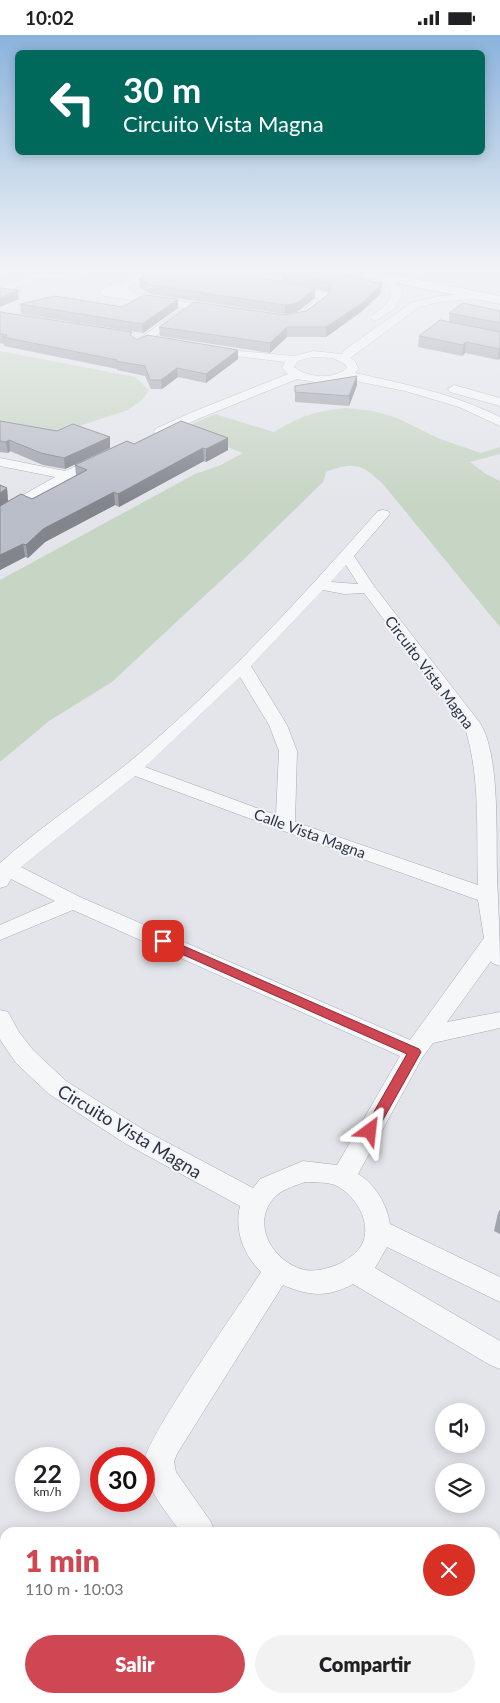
<!DOCTYPE html>
<html lang="es">
<head>
<meta charset="utf-8">
<style>
	body { margin:0; font-family:Lato,sans-serif; background:#f2f2f2; color:#202124; height:100vh; display:flex; flex-direction:column; font-size:19px; white-space:nowrap }
	* { box-sizing:border-box; margin:0 }
	p { font-size:16px; color:#757577 }
	.icon { flex:none; width:28px; height:28px; fill:none; stroke:currentColor; stroke-width:2; stroke-linecap:round; stroke-linejoin:round }
	.map { position:relative; flex:1; overflow:hidden }
	.side { position:absolute; left:0px; top:1492px; width:500px; height:176px; display:flex; flex-direction:column; background:#fff; border-radius:15px 15px 0 0; box-shadow:0 2px 12px #0003 }
	.side>* { flex:none }
	.banner { position:absolute; left:15px; top:15px; width:470px; height:105px; border-radius:8px; box-shadow:0 2px 12px #0003; background:#00695c; color:#fff; overflow:hidden }
	.buttons { position:absolute; left:435px; top:1368px; display:grid; gap:10px }
	.buttons a { display:grid; place-items:center; width:50px; height:50px; border-radius:50%; background:#fff; box-shadow:0 2px 12px #0003; font-size:25px }
	.speed { position:absolute; left:15px; top:1412px; display:flex; gap:10px; font-size:25px; font-weight:700; text-align:center }
	.speed>* { display:grid; place-content:center; width:65px; height:65px; border-radius:50%; background:#fff; box-shadow:0 2px 12px #0003; line-height:1 }
	.speed small { font-size:12px; font-weight:400 }
	.speed .limit { border:8px solid #d22; background:#fff; color:#111 }
	.pin { position:absolute; display:grid; place-items:center; width:42px; height:42px; color:#fff; margin:-21px; border-radius:10px; box-shadow:0 2px 8px #0006 }
	.me { position:absolute; width:55px; margin:-28px; rotate:30deg; stroke-linejoin:round; filter:drop-shadow(0 0 4px #0008) }
	.turn { display:flex; align-items:center; gap:18px; height:105px; padding:0 25px; font-size:22px }
	.turn .icon { width:65px; height:65px; stroke-width:2.5 }
	.turn b { display:block; font-size:35px; line-height:42px }
	.round { display:grid; place-items:center; flex:none; width:52px; height:52px; border-radius:26px; background:#f2f2f2 }
	.headline { display:flex; align-items:center; justify-content:space-between; height:85px; padding:0 25px }
	h1 { font-size:30px; font-weight:800; line-height:38px; color:#d04754 }
	.action { display:flex; gap:10px; margin-top:auto; padding:10px 25px }
	.action a { flex:1; height:58px; border-radius:30px; background:#d04754; color:#fff; font-size:20px; font-weight:800; line-height:58px; text-align:center }
	.action a+a { background:#f2f2f2; color:#202124 }
	.status { display:flex; justify-content:space-between; align-items:center; height:35px; padding:0 25px; background:#fff; direction:ltr }
	.status svg { height:14px; fill:currentColor }
	.map>svg:first-child { display:block }
</style>
</head>
<body>
<div class="status"><b>10:02</b><svg viewBox="0 0 49 12"><path d="M0 12V9h3v3zM5 12V6h3v6zM10 12V3h3v9zM15 12V0h3v12zM26 1h20v11H26zM47 4h2v5h-2z"/></svg></div>
<div class="map">
<svg width="500" height="1668" viewBox="0 0 500 1668">
	<rect width="100%" height="100%" fill="#e3e5eb"/>
	<g fill="#c7d5c4">
		<path d="M0,316L135,342L149,355L142,365L128,375L58,398L0,390Z"/>
		<path d="M346,373L374,376L397,383L440,404L481,418L500,412V419L470,427L486,439L500,446V592L383,449C362,429 354,426 326,437L323,447L243,525L112,647L49,686L0,727V545L195,439L221,430L243,418L181,394L215,379L274,397C301,381 315,376 346,373Z"/>
	</g>
	<g fill="none" stroke-linecap="round" stroke-linejoin="round">
		<defs>
			<g id="street">
				<path d="M0,235H8L9,237L4,243L0,244Z"/>
				<path d="M83,235H96L75,246L41,243L0,259V252L40,237L73,240Z"/>
				<path d="M145,235H158L128,253L134,258L216,272L221,275L216,278L104,261L99,258L107,251L120,249Z"/>
				<path d="M382,239L400,252L402,259L395,273L375,286L370,283C378,274 393,270 391,255L377,242Z"/>
				<path d="M289,249L329,259V265L308,282H300L299,280L300,278L319,263L285,254L284,252L285,250Z"/>
				<path d="M477,258L481,259L482,261L481,263L439,267L419,272L350,323L354,325L359,334L355,338C405,349 454,359 500,382V391L459,372L405,356L346,344L321,348L297,344L198,384L165,400H155L154,397L155,394L190,378L288,339L282,333L285,327L211,318L205,315L207,313L294,321L313,316L342,319L346,314L411,268L439,261ZM313,322L333,323L345,329L347,333C333,345 308,343 294,332L298,326Z"/>
				<path d="M181,275L185,276L186,278L185,280L136,315H128L126,313L128,311Z"/>
				<path d="M454,350L500,363V371L450,357L448,354Z"/>
				<path d="M99,421L104,422L106,425L104,428L72,443L0,483V473L55,442L0,431V423L65,436Z"/>
				<path d="M383,475L388,476L390,479L354,521L374,551L480,688C500,719 496,801 497,839C498,870 500,900 500,931L492,928L491,926L447,987L500,977V993L433,1008L422,1023L358,1139C375,1149 387,1169 390,1189L500,1242V1267L387,1212L375,1233L500,1306V1334L490,1330L353,1249C327,1263 309,1261 283,1250L178,1417L174,1426L176,1437L211,1487L215,1498H181C167,1477 145,1454 144,1428C144,1405 243,1266 261,1237C244,1220 234,1196 240,1171L126,1109L49,1059L16,1028L3,1009L0,1004V975L8,977L19,997L33,1015L66,1046L144,1095L253,1153L260,1144L303,1126L337,1130L400,1021L73,875L0,905V890L55,866L11,844L7,851L0,853V828C40,792 86,762 128,728C219,653 300,564 378,476ZM346,530L358,549L331,547ZM323,555L344,559L364,558L465,693C481,744 476,796 478,850L295,787L297,716L287,690L251,631ZM240,642L269,690L279,716L276,780L145,732ZM135,741L278,794L478,865L484,903L410,1005L80,862L21,832ZM305,1147C314,1147 326,1147 335,1150C355,1159 374,1189 361,1211C356,1219 349,1223 341,1228C330,1233 317,1237 305,1235C271,1227 249,1185 277,1160C284,1154 297,1150 305,1147Z"/>
				<path d="M495,1523L500,1525V1561L495,1559Z"/>
			</g>
			<path id="highway" d="M344,235H373L500,261V269L351,239Z"/>
		</defs>
		<use href="#street" stroke="#a8acb5" stroke-width="1"/>
		<use href="#highway" stroke="#8a92a2" stroke-width="1"/>
		<use href="#street" fill="#f5f7f9" fill-rule="evenodd"/>
		<use href="#highway" fill="#fff" fill-rule="evenodd"/>
	</g>
	<g fill="#a0a3ac">
		<path d="M42,235H79L73,238Z"/>
		<path d="M282,237L381,258L361,277L326,302H287L270,318L160,301L159,292L285,280L306,276L329,259V257L282,246Z"/>
		<path d="M139,244L315,263L297,277L285,279L151,259L140,253Z"/>
		<path d="M20,269L122,272L178,273L143,298L21,279Z"/>
		<path d="M500,276V323L498,325L465,318L462,321L418,312L419,301L449,287V278Z"/>
		<path d="M0,277L132,302L137,305L238,315V324L206,348L178,342L162,354H151L145,341L117,335V334L4,311V309L0,308Z"/>
		<path d="M357,341V350L349,371L295,367V351Z"/>
		<path d="M0,386L110,413L65,434L43,430L10,416L8,418L0,417Z"/>
		<path d="M228,403V415L206,427L204,426L119,472L115,470L45,507L28,523L25,522L0,535V450L7,453L8,466L32,464L76,440L75,430L134,409Z"/>
		<path d="M500,1175V1199L494,1196L498,1178Z"/>
		<path d="M444,1664H495L500,1668H443Z"/>
	</g>
	<g fill="#82858c">
		<path d="M72,235H79L73,238Z"/>
		<path d="M382,249L381,258L361,277L326,302V292Z"/>
		<path d="M315,254V263L297,277L285,279V270Z"/>
		<path d="M18,255L19,264L0,272V263Z"/>
		<path d="M178,264V273L143,298L142,289Z"/>
		<path d="M287,292V302L270,318V308Z"/>
		<path d="M466,307L465,318L462,321L463,310Z"/>
		<path d="M500,313V323L498,325L499,314Z"/>
		<path d="M238,315V324L206,348V339Z"/>
		<path d="M177,333L178,342L162,354L161,345Z"/>
		<path d="M357,341V350L349,371V361Z"/>
		<path d="M110,402V413L65,434L64,423Z"/>
		<path d="M228,403V415L206,427V414Z"/>
		<path d="M9,405L10,416L8,418L6,407Z"/>
		<path d="M203,413L204,426L119,472L118,459Z"/>
		<path d="M7,453L8,466L0,472V458Z"/>
		<path d="M114,457L115,470L45,507L28,523L26,510L43,494Z"/>
		<path d="M23,509L25,522L0,535V520Z"/>
	</g>
	<g fill="#babec8" stroke="#82858c">
		<path d="M155,235H226L315,254L297,268L285,270L150,250L139,244Z"/>
		<path d="M286,235H320L382,249L362,268L326,292H287L270,308L159,292L194,267L285,280L306,276L329,259L332,251L330,248L282,237Z"/>
		<path d="M0,253L18,255L0,263Z"/>
		<path d="M144,260L178,264L142,289L20,269L55,261L122,272Z"/>
		<path d="M463,268L500,276V288L449,278Z"/>
		<path d="M0,277L132,297L130,300L137,305L147,300L238,315L206,339L177,333L161,345H150L145,331L116,326L117,325L3,302L7,300L0,299Z"/>
		<path d="M440,285L500,297V313L499,314L466,307L463,310L419,301Z"/>
		<path d="M357,341L349,361L295,357V351Z"/>
		<path d="M0,386L57,396L73,389L110,402L64,423L41,418L9,405L6,407L0,406Z"/>
		<path d="M181,386L228,403L206,414L203,413L118,459L114,457L43,494L26,510L23,509L0,520V471L21,459L32,464L87,435L75,430L127,406L134,409Z"/>
		<path d="M0,450L7,453L0,458Z"/>
		<path d="M500,1619V1668H449L446,1664H495V1623Z"/>
	</g>
	<linearGradient id="sky" x2="0" y2="1"><stop stop-color="#8ab3dc"/><stop offset="0.5" stop-color="#f2f3f6"/><stop offset="1" stop-color="#f2f3f6" stop-opacity="0"/></linearGradient>
	<rect width="500" height="469" fill="url(#sky)"/>
	<path fill="#d04754" stroke="#872e37" d="M163,902L419,1014L421,1017L375,1099L370,1101L365,1099L363,1096L407,1019L159,909L157,906Z"/>
	<g text-anchor="middle" dominant-baseline="central" stroke-width="4" stroke-linejoin="round" paint-order="stroke">
		<g font-size="15" fill="#2a3243" stroke="#f2f4f8">
			<text transform="translate(430 637) rotate(53)">Circuito Vista Magna</text>
			<text transform="translate(310 798) rotate(20)">Calle Vista Magna</text>
		</g>
		<g font-size="18" fill="#2a3243" stroke="#f2f4f8">
			<text transform="translate(130 1096) rotate(31)">Circuito Vista Magna</text>
		</g>
	</g>
</svg>
<div class="buttons">
<a><svg class="icon" aria-label="sound" viewBox="0 0 24 24"><path d="M4 9h4l5-4v14l-5-4H4zM17 9q2 3 0 6"/></svg></a>
<a><svg class="icon" aria-label="layers" viewBox="0 0 24 24"><path d="M12 4l9 5-9 5-9-5zM3 14l9 5 9-5"/></svg></a>
</div>
<div class="speed"><div>22<small>km/h</small></div><div class="limit">30</div></div>
<div class="pin" style="left:163px;top:906px;background:#d93025"><svg class="icon" aria-label="arrive" viewBox="0 0 24 24"><path d="M6 21V4h12l-3 4 3 4H6"/></svg></div>
<svg class="me" style="left:370px;top:1096px" viewBox="-20 -20 40 40"><path d="M0-17L14 15 0 8-14 15z" fill="#d04754" stroke="#fff" stroke-width="4"/></svg>
<div class="banner">
<div class="turn"><svg class="icon" aria-label="left" viewBox="0 0 24 24"><path d="M17 20v-9H6M10 6l-5 5 5 5"/></svg><div><b>30 m</b>Circuito Vista Magna</div></div>
</div>
<section class="side">
<div class="headline"><div><h1>1 min</h1><p>110 m · 10:03</p></div><a class="round" style="background:#d93025;color:#fff"><svg class="icon" aria-label="close" viewBox="0 0 24 24"><path d="M6 6l12 12M18 6L6 18"/></svg></a></div>
<div class="action"><a>Salir</a><a>Compartir</a></div>
</section>
</div>
</body>
</html>
